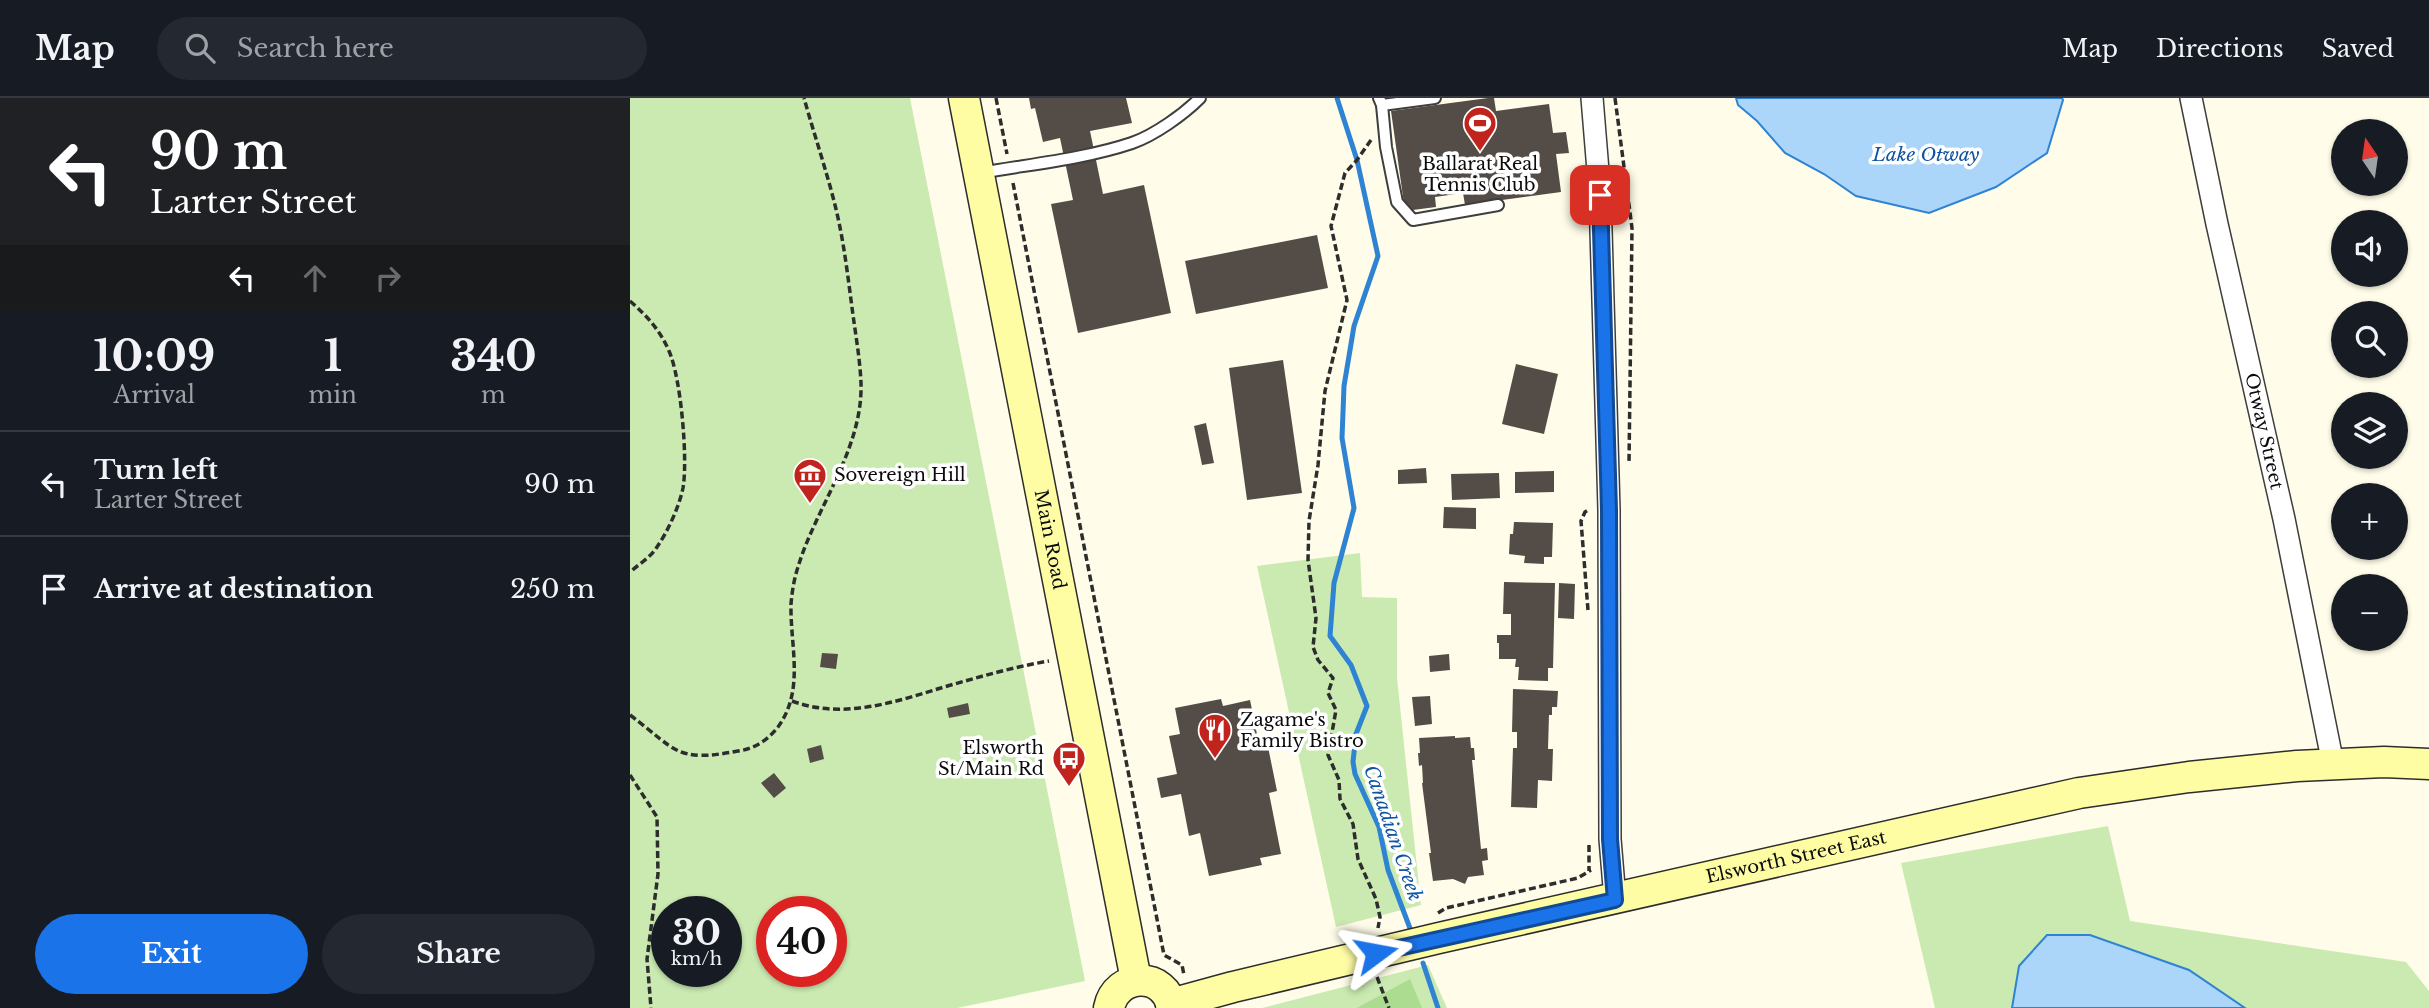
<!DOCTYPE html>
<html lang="en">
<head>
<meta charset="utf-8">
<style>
	body { margin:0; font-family:"Libre Baskerville",serif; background:#242831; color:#f1f3f6; height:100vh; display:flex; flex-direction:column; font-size:26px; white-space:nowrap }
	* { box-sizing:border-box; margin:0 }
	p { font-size:23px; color:#9ea1a6 }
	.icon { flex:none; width:38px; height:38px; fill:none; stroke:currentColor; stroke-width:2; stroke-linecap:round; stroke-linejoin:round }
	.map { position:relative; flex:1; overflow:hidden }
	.side { display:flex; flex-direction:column; background:#171b24; width:630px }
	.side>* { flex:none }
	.hud { background:#202124; color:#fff; overflow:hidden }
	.needle { width:46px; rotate:347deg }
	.tools { position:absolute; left:1701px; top:21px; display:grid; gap:14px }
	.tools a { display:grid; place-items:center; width:77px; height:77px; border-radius:50%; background:#171b24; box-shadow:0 2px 5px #0004; font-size:35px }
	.speed { position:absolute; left:21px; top:798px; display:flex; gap:14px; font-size:35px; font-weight:700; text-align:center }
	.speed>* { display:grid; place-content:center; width:91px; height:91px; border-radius:50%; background:#171b24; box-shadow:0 2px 5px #0004; line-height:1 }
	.speed small { font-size:18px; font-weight:400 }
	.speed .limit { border:10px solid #d22; background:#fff; color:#111 }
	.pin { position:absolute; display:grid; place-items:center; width:60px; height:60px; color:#fff; margin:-30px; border-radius:14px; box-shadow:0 4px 10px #0006 }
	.me { position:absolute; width:77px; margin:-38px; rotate:77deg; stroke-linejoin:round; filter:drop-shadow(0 0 5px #0008) }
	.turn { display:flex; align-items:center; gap:24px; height:147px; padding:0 35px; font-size:32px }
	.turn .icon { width:91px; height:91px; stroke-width:2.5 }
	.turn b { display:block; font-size:49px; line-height:60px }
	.lanes { display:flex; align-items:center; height:66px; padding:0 35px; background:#0003; justify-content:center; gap:35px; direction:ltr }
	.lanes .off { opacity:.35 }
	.eta { display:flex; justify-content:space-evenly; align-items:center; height:119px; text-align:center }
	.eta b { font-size:42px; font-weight:800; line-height:49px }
	.action { display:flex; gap:14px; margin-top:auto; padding:14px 35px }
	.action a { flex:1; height:80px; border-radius:42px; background:#1a73e8; color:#fff; font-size:28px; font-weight:800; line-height:80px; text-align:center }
	.action a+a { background:#242831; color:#f1f3f6 }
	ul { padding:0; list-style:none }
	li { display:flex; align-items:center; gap:21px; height:105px; padding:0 35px; border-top:2px solid #363941 }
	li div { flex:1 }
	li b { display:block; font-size:26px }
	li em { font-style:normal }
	header { display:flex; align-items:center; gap:42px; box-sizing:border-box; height:98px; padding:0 35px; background:#171b24; border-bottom:2px solid #363941 }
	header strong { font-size:33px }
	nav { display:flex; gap:38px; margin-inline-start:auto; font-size:24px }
	.search { width:490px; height:63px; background:#242831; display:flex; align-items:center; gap:18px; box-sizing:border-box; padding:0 24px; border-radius:38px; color:#9ea1a6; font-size:26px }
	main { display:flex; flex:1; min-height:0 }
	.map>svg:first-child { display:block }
</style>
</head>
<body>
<header>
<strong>Map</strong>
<div class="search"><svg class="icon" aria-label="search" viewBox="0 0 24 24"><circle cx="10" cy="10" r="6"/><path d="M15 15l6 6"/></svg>Search here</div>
<nav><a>Map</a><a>Directions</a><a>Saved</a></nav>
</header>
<main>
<section class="side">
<div class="hud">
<div class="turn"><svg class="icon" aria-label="left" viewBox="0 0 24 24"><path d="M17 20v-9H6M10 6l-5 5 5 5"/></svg><div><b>90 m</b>Larter Street</div></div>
<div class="lanes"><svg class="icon" aria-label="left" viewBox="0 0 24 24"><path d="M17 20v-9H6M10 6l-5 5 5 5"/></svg><svg class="icon off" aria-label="ahead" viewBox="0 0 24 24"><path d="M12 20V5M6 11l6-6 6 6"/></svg><svg class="icon off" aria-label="right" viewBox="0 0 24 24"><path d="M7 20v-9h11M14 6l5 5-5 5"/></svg></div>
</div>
<div class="eta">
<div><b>10:09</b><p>Arrival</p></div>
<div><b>1</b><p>min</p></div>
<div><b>340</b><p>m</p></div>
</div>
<ul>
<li><svg class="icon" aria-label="left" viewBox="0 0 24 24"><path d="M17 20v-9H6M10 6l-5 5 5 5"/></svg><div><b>Turn left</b><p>Larter Street</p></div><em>90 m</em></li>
<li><svg class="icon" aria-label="arrive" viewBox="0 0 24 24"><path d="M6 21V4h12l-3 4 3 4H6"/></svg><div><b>Arrive at destination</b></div><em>250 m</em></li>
</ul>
<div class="action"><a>Exit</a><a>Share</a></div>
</section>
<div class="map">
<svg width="1799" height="910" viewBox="0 0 1799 910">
	<rect width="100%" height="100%" fill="#fffde9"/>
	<g fill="#caeab1" fill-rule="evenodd">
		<path d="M0,0H280L455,883L327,910H0ZM37,814H96V873H37ZM142,814H201V873H142Z"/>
		<path d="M730,455L732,499L767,500V580L791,807L706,829L627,468Z"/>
		<path d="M1478,728L1500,823L1776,864L1799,893V910H1305L1271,765Z"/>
		<path d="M798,867L817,910H632Z"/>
	</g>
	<path fill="#abdc90" d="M780,881L792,910H727Z"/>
	<g fill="#abd5f9" stroke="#2f83d3" stroke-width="2">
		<path d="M1106,0H1432L1433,2L1417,55L1366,89L1299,115L1226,98L1194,76L1155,55L1127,23L1108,7Z"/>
		<path d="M1417,837H1460L1559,872L1615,910H1382L1389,868Z"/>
	</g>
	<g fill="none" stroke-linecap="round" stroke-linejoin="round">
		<g stroke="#2f83d3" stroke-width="5">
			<path d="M707,0L727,62L748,158L724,228L714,288L712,340L724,410L704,485L700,538L721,567L737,608L726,636L723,664L725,676L749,729L758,772L781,833"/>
			<path d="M793,865L808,910"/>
		</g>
	</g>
	<g fill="#544d47">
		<path d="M399,0H496L502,25L460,33L473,96L514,87L541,215L448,235L421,106L443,102L430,40L413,44L405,10L401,11Z"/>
		<path d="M858,0H864L866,13L919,6L923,35L936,34L939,55L926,56L931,94L835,107L833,95L805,99L806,109L775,113L761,13Z"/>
		<path d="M687,137L698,190L566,216L555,163Z"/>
		<path d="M653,262L672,395L617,402L599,270Z"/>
		<path d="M886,266L928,276L914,336L872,326Z"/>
		<path d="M576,325L584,365L572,367L564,328Z"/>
		<path d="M796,370L797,385L768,386V372Z"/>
		<path d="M924,373V394L885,395V374Z"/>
		<path d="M869,375L870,400L822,402L821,376Z"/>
		<path d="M814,409L846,410V431L813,430Z"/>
		<path d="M884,424L923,425L922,459H914V466L894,465L895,458L879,456L880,436H883Z"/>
		<path d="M874,484L925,485L923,570H918V583L888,582L889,569H885L886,561H869V545H867V537H881V516H873Z"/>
		<path d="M929,485L945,486L944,521L928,520Z"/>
		<path d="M192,555L208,556L206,571L190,569Z"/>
		<path d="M819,556L820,572L800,574L799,558Z"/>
		<path d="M883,591L928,593L927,609H922V617H919L918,651H923L922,683L908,682L907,710L881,709L883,650H887V634H882Z"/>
		<path d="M800,598L802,626L785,628L782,599Z"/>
		<path d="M591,601L593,608L620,602L629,646L637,644L647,693L639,695L651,756L630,760L632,767L579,778L570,735L559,738L551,696L531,700L527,680L547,676L539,638L550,636L545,610Z"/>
		<path d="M338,605L340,616L319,620L317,610Z"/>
		<path d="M825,638V640L840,639L841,650H844L845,662H842L851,751L857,750L858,762L852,763L854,777L838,779L835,786L823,781L803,783L799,755H801L792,685H793L792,667L789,668L788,655H790L789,640Z"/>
		<path d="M191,647L194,661L180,665L177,651Z"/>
		<path d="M144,675L156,690L144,700L131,685Z"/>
	</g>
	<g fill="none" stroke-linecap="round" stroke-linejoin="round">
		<defs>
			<g id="lane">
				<path d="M749,0L752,7L805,0"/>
				<path d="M752,7L756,49L767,104L783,122L868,107"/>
				<path d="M351,75C401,66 454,61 502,45C525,37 554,16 570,0"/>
			</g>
			<g id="street">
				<path d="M962,0L970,97L979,412L980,741L985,801"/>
				<path id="s1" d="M1561,0L1587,126L1654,421L1703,666"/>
			</g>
			<g id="secondary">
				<path id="s2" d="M334,0L506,882"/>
				<path id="s3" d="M541,906L603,889L809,840L1449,695L1559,679L1667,668L1754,664L1799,666"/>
				<path d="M479,910C486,874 536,873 542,910"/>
			</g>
		</defs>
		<use href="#lane" stroke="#3e3e3e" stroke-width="14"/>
		<use href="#street" stroke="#3e3e3e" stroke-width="24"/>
		<use href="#secondary" stroke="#2d2d2d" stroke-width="33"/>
		<g stroke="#2d2d2d" stroke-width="3.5" stroke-dasharray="7 3.5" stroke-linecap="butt">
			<path d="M366,0L377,56"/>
			<path d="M985,0L1002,130L999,365"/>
			<path d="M741,42L727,62L715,75L701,128L717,202L695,293L688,367L679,423L678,462L686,520L683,549L688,562L703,580L698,595L706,612L698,657L709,682L710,701L723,726L728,761L746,801L750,819L748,830"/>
			<path d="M383,85L534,857L552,867L554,877"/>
			<path d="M0,203C17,218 30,232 39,253C51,280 58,361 53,390C49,409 38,433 27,449C20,460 9,466 0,474"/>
			<path d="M958,512L951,423L955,414L960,411"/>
			<path d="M162,603C213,622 265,604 314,589C349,579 383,569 419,563"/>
			<path d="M0,617C47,652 45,665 108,653C124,651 138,642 148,629C175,592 160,548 161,506C162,494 164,481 168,469C186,409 233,351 231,285C230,262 226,239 223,217C218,180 214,143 205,107C196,71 184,36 174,0"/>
			<path d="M0,677L27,719L28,776L17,861L21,910"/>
			<path d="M959,747V773"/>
			<path d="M808,815L816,810L948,780L961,772"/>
			<path d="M747,879L759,910"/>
		</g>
		<use href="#lane" stroke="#fff" stroke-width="10"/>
		<use href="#street" stroke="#fff" stroke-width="21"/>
		<use href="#secondary" stroke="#fffda4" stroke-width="30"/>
	</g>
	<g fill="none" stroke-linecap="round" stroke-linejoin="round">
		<defs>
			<path id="route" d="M746,855L985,802L980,741L979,412L970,97"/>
		</defs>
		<use href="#route" stroke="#114b97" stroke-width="18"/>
		<use href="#route" stroke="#1a73e8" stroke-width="12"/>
	</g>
	<defs>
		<symbol id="stadium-pin" viewBox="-11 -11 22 30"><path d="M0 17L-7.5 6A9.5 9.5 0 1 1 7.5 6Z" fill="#c0241d" stroke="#fff"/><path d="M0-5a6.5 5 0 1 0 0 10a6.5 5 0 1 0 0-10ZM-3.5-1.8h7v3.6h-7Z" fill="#fff"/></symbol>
		<symbol id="museum-pin" viewBox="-11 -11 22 30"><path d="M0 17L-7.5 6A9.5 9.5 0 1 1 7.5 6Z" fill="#c0241d" stroke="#fff"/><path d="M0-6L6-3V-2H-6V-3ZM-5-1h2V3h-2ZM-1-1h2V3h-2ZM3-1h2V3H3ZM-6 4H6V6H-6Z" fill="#fff"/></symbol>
		<symbol id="restaurant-pin" viewBox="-11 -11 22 30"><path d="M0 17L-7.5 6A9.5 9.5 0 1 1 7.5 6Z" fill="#c0241d" stroke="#fff"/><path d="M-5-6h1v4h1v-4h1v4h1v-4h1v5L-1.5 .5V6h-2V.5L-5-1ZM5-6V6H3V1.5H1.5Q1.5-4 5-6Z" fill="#fff"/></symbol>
		<symbol id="bus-pin" viewBox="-11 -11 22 30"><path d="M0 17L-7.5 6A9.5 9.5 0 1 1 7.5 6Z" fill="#c0241d" stroke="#fff"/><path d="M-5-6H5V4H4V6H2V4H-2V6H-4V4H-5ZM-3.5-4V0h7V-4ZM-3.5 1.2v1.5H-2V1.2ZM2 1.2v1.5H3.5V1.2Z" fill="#fff"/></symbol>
	</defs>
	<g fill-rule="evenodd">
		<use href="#stadium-pin" x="831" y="6" width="38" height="52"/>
		<use href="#museum-pin" x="161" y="358" width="38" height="52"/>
		<use href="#restaurant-pin" x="566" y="613" width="38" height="52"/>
		<use href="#bus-pin" x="420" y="641" width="38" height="52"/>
	</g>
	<g text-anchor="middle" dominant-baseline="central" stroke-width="7" stroke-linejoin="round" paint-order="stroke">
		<g font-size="18" fill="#0b0b0b" stroke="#fff" text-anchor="start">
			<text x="850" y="66" text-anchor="middle">Ballarat Real<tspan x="850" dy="21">Tennis Club</tspan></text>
			<text x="204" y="377">Sovereign Hill</text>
			<text x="610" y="622">Zagame's<tspan x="610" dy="21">Family Bistro</tspan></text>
			<text x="414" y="650" text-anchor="end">Elsworth<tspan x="414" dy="21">St/Main Rd</tspan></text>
		</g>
		<g font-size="18" fill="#0b0b0b" stroke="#fff">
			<text stroke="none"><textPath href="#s1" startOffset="341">Otway Street</textPath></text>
			<text stroke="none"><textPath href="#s2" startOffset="450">Main Road</textPath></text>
			<text stroke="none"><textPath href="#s3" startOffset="642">Elsworth Street East</textPath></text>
		</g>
		<g font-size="19" font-style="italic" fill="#1054a1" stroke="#fff">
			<text x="1296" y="56">Lake Otway</text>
			<text transform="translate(763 735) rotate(71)">Canadian Creek</text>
		</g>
	</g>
</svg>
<div class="tools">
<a><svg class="needle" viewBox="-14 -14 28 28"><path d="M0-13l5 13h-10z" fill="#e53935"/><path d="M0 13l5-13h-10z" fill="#9ea1a6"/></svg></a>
<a><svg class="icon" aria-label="sound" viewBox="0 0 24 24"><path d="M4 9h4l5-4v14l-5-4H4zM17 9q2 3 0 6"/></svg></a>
<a><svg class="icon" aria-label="search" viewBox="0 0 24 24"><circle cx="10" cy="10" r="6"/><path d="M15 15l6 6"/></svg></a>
<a><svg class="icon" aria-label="layers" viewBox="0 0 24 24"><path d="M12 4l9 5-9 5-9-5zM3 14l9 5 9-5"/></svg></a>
<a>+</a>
<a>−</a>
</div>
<div class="speed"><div>30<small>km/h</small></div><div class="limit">40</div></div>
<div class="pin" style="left:970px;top:97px;background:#d93025"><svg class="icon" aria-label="arrive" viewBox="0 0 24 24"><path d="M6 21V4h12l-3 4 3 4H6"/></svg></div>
<svg class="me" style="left:746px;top:855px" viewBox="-20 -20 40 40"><path d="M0-17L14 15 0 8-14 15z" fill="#1a73e8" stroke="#fff" stroke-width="4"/></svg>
</div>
</main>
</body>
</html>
